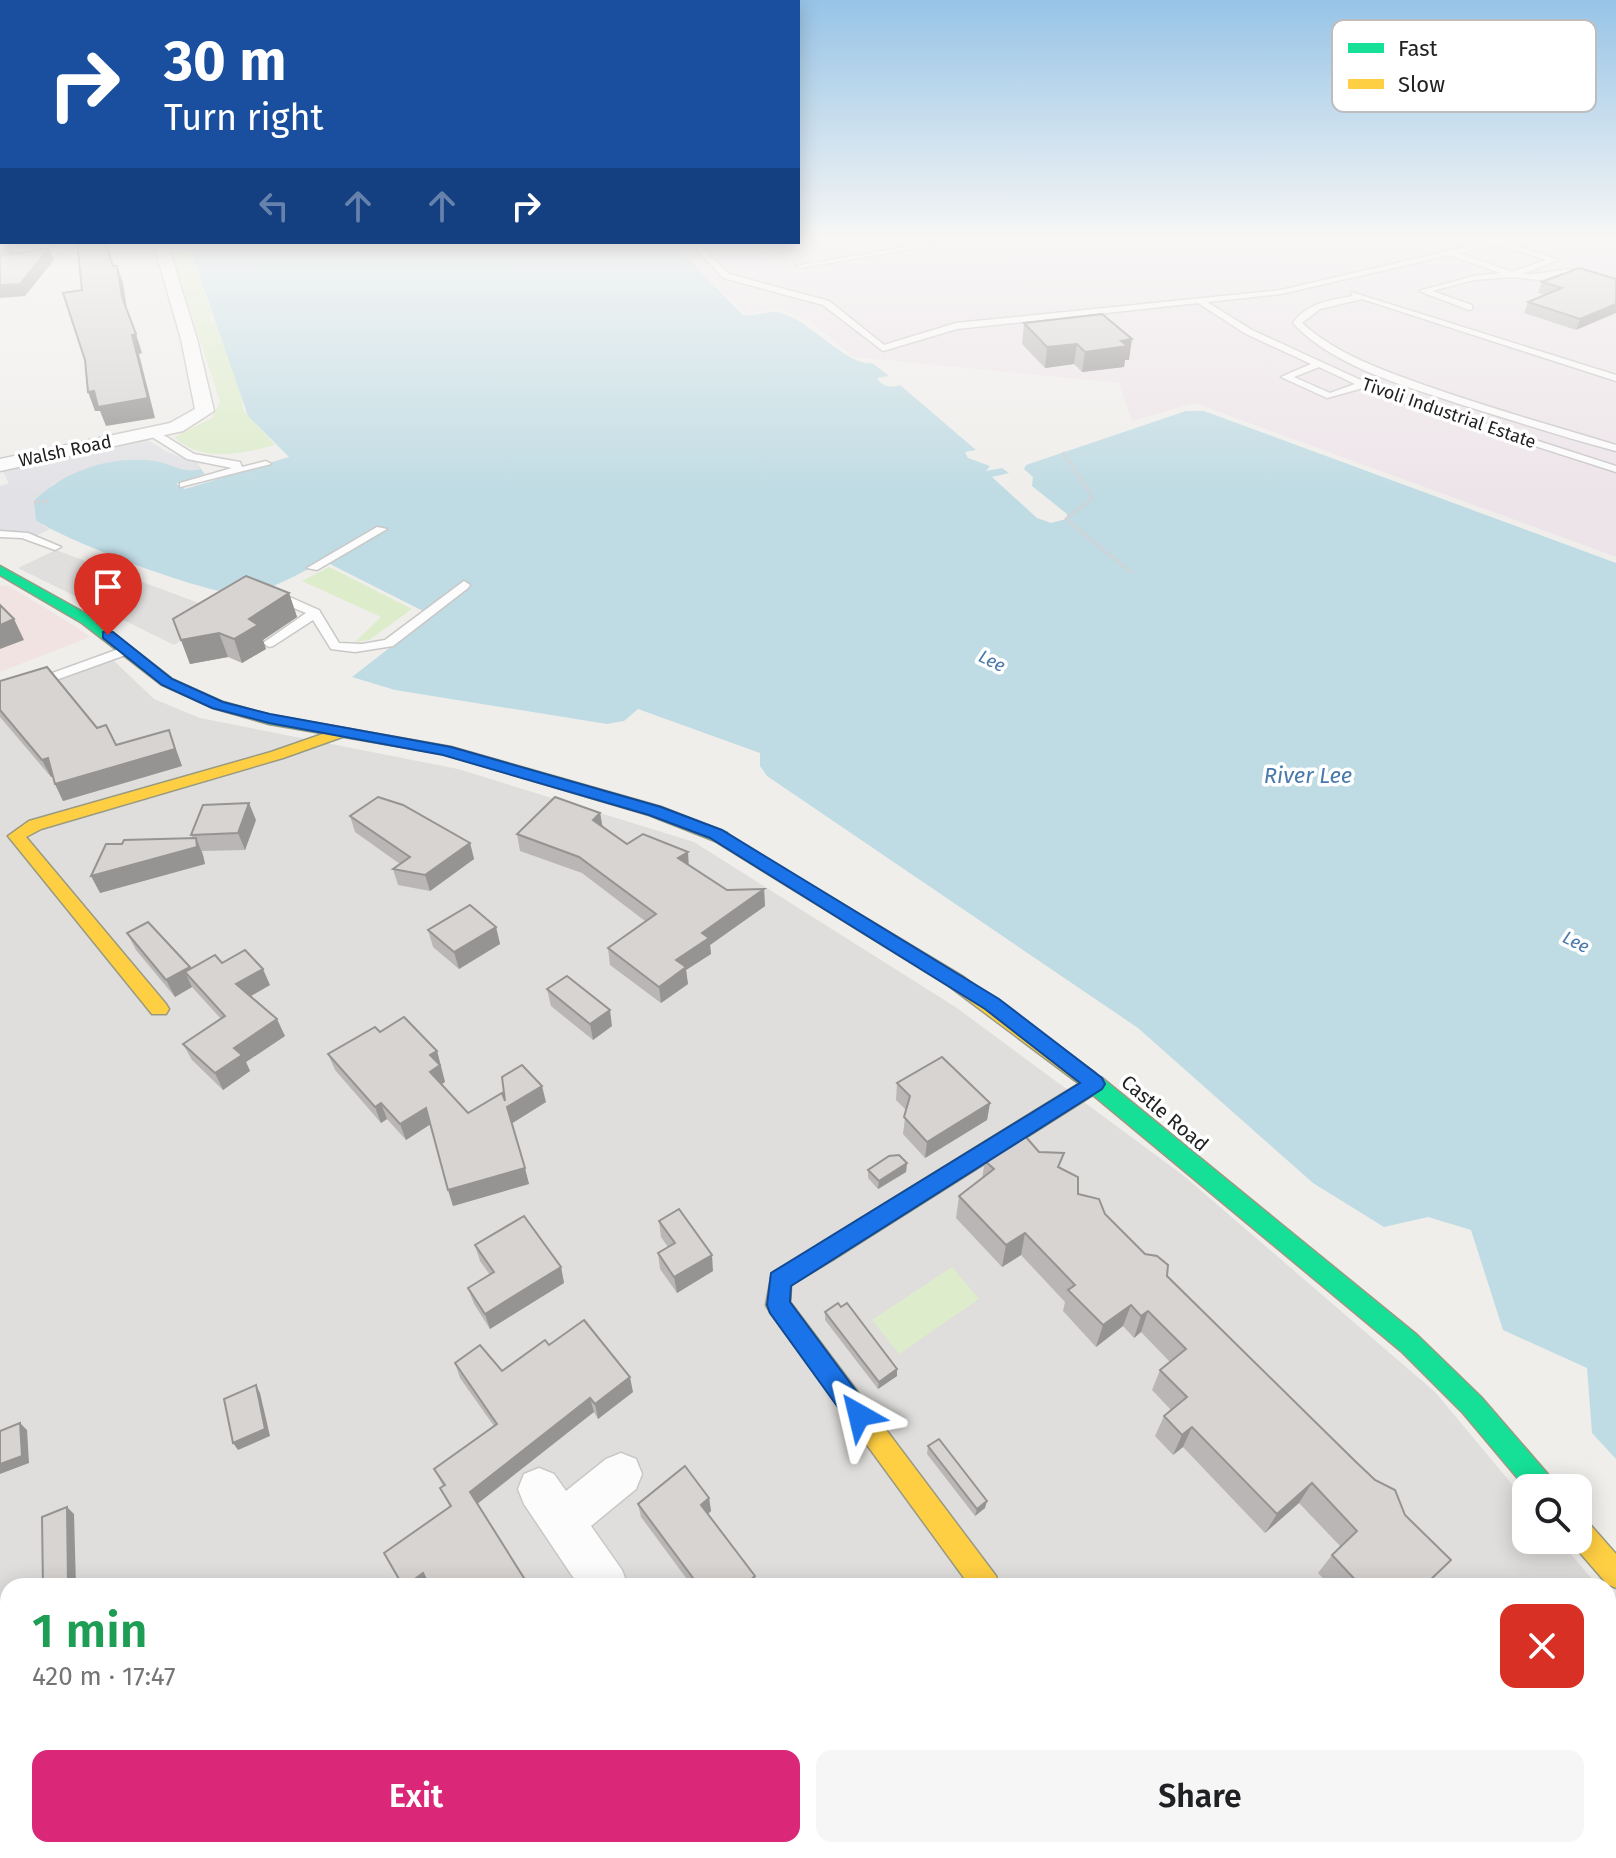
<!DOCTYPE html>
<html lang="en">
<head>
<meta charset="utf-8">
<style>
	body { margin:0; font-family:"Fira Sans",sans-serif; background:#f6f6f6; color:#202124; height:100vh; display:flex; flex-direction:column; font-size:30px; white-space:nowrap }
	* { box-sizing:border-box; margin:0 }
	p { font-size:26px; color:#757577 }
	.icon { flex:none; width:44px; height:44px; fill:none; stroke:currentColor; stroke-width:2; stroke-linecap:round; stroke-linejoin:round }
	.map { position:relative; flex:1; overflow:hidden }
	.panel { position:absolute; left:0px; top:1578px; width:1616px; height:280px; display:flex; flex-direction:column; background:#fff; border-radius:24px 24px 0 0; box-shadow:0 4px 20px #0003 }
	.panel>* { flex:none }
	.banner { position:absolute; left:0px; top:0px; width:800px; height:244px; box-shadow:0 4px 20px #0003; background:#1a4fa0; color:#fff; overflow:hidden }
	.fabs { position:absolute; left:1512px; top:1474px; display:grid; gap:16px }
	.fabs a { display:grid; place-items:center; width:80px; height:80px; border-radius:16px; background:#fff; box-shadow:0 4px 20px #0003; font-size:40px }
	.pin { position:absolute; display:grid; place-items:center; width:68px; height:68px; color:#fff; margin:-82px -34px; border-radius:50% 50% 50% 0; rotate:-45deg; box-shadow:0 0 8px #0007 }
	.pin .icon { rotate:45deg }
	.me { position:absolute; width:88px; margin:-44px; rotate:323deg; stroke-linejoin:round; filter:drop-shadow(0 0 6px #0008) }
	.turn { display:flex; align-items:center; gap:28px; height:168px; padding:0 32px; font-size:36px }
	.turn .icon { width:104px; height:104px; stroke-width:2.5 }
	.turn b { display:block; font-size:56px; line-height:68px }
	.lanes { display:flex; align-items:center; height:76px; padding:0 32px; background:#0003; justify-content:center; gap:40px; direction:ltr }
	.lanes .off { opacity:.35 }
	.round { display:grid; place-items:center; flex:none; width:84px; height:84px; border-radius:16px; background:#f6f6f6 }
	.overview { display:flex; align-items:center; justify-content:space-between; height:136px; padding:0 32px }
	h1 { font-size:48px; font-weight:600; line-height:60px; color:#1e9e55 }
	.primary-button { display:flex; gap:16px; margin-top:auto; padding:16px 32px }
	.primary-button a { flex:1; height:92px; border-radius:16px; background:#db2777; color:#fff; font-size:32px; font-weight:600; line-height:92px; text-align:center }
	.primary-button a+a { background:#f6f6f6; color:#202124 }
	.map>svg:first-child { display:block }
</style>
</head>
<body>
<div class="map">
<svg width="1616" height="1858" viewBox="0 0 1616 1858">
	<rect width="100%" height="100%" fill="#f0eeeb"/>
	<path fill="#dfdedc" d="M112,659L154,699L200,718L458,769L694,842L957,1008L1184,1176L1435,1392L1526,1501V1540H1559L1598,1586H8V1850H1608V1598L1616,1607V1858H0V701Z"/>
	<path fill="#f1e3e1" d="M7,585L70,623L90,637L0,672V586Z"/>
	<path fill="#ede4e9" d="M798,236H1616V557L1195,403L1132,421L1119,383L854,357L810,321L777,308L746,314L674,242H798Z"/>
	<g fill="#ddeccb">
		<path d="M190,250L212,315L209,316L211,323L215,322L238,384L244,411L275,445C243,454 201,463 174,437L212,418L220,402L172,253Z"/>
		<path d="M329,567L412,609L369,640L355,642L381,617L302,581Z"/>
		<path d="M952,1267L979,1299L899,1354L872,1320Z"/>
		<path d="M535,1850H736L742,1858H525Z"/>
	</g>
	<path fill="#e0dfde" d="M56,550L226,613L174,645L18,568Z"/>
	<path fill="#e2e1e5" d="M145,438L165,451L198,463L201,469L186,473L169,465L145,461L85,470L53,484L34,501L42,525L50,529L36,536L0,532V486L9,483L2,470Z"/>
	<path fill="#bfdbe3" d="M188,242H672L743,315C758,317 770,308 785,314C812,324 850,367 872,363L889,376L877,378C883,387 890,388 900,385L976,450L965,452L968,458L990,466L986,471L1002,468L1009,473L992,477L1037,518L1051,523L1066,519L1067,514L1032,486L1033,477L1024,469L1026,465L1186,411H1204L1616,563V1459L1592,1433L1587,1368L1503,1330L1471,1230L1428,1217L1384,1227L1313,1183L1138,1028L767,776L760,766V753L638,709L624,721L607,724L395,690L352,677L469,586L461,583L423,611L328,563L384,531L378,527C341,548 287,587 247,594C215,599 59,538 36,520L34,501C63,471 112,455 154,461C173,464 183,474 201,469L205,474L176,484L185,489L289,457L248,416Z"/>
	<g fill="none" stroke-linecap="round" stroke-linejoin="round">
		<defs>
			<g id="lane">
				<path d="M971,236H989L800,268L796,266Z"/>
				<path d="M1512,236H1526L1506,242L1558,260L1523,274C1548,276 1572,263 1596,273L1592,275L1562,273L1541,280L1512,277L1474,280L1432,291L1472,305V309L1469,310L1419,291L1474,276L1500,273L1450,255L1281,294L1207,302L1252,330L1389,393L1616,466V472L1383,397L1363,388L1327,398L1281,377L1311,364L1246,334L1198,303L957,329L883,351L823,305L723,278L689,242H697L729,274L829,301L884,345L956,323L1281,290ZM1497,244L1546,260L1512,272L1459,253ZM1319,367L1355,384L1330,393L1294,377Z"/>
				<path d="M1351,292L1616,375V381L1362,299L1320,309L1302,323C1337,355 1383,370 1427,386C1489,408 1553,426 1616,445V451C1567,438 1517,422 1469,407C1412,388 1334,368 1293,323C1307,303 1330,300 1353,296Z"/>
				<path d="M149,431H157L194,454L240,462L242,467L266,461L271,464L180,487V483L232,468L187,459L149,435Z"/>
				<path d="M377,527L387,529L317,570L307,568Z"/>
				<path d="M0,531L28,533L61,547L55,550L22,538L0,537Z"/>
				<path d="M464,581L470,585L468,588L393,646L355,652L331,649L313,620L273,646L269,647L263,643L306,613L268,597V591H276L319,610L339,643L362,644L385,640Z"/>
				<path d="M127,646L133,650L131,653L0,700V692Z"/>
			</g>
			<g id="street">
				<path d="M65,242H85L54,257L0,267V259L45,250Z"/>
				<path d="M153,242H167L197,339L214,411L183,431L0,471V459L170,423L195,409L181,339Z"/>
				<path d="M621,1453L636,1459L642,1474L636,1489L591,1526L622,1570L628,1586H579L524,1504L518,1489L524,1474L539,1468L554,1474L566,1491L606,1459Z"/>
				<path d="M117,1850H174L171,1858H113Z"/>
				<path d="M182,1850H232L236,1858H184Z"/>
				<path d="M758,1850H810L814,1858H761Z"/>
			</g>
			<g id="fast">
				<path d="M0,566L92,617L172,679L223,702L270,715L451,747L661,807L727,833L729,837L721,843L715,841L649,815L443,754L269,724L213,708L162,685L82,623L0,575Z"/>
				<path d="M1088,1071L1102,1078L1417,1335L1481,1397L1552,1479L1556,1488H1526L1463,1413L1401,1351L1093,1095L834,1259L826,1262L818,1259L815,1252L818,1245L1080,1083L1078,1079L1081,1073Z"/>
			</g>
			<g id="slow">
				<path d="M340,728L345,730V736L283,758L41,829L26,837L166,1004L169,1009L166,1014H152L8,836L29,821L271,752Z"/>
				<path d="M721,831L962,976L1095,1073L1098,1079L1095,1085L1088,1087L1081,1085L949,986L715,841L713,837Z"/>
				<path d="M826,1242L834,1245L837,1252L834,1259L791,1285L790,1302L996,1576L999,1586H970L770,1312L766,1305L772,1273Z"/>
				<path d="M1578,1517L1587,1521L1616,1554V1588L1607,1584L1569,1540H1578Z"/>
			</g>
		</defs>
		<use href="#lane" stroke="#c9c8c7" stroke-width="3"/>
		<use href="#street" stroke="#c9c8c7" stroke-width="3"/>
		<use href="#fast" stroke="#999a82" stroke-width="3"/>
		<use href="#slow" stroke="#999a82" stroke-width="3"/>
		<g stroke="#dccecd" stroke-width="3" stroke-dasharray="2 2" stroke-linecap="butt">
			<path d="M1063,452L1093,498L1066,519L1133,574"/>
			<path d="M34,502L50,501"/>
		</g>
		<use href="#lane" fill="#fdfcfc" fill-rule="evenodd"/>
		<use href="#street" fill="#fdfcfc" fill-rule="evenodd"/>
		<use href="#fast" fill="#16e098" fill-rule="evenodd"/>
		<use href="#slow" fill="#ffcf43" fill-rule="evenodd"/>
	</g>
	<g fill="#b9b6b5">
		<path d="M1616,279L1576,330L1524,313L1528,302L1545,295L1538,293L1542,282Z"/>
		<path d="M1024,323L1129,360H1125L1124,367L1082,372L1074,364L1045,368L1022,344Z"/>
		<path d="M289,593L297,617L263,640L266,649L242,663L228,657L190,664L173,619Z"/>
		<path d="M0,681L97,728L116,745L169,730L182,766L63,801L55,784L53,776L51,777L0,717Z"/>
		<path d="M600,813L602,826L627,844L689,865L727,890L764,889L765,906L710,945L711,954L686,970L688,984L661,1003L610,965L608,948L645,921L582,873L520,851L517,834Z"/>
		<path d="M350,816L470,843L474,859L430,891L398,885L393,869L400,864L355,832Z"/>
		<path d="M256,820L245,850L202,851L205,864L100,893L122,844L193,838L191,835Z"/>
		<path d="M496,927L500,944L459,969L433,947L428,930Z"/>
		<path d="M127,933L191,968L222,963L270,985L251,996L285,1036L246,1062L250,1071L223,1090L192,1060L183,1044L221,1019L192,987L175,997L136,950Z"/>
		<path d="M547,989L612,1026L593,1040L551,1006Z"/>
		<path d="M437,1051L445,1082L441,1084L468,1113L505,1101L546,1102L512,1123L529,1184L453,1206L430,1124L406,1140L387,1119L381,1123L335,1070L328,1054Z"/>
		<path d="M897,1083L990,1103L987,1120L925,1158L903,1134L906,1110L896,1100Z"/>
		<path d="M1039,1152L1061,1169L1078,1194L1105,1214L1167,1276L1426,1586H1330L1318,1573L1332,1555L1341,1547L1299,1503L1265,1533L1183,1447L1173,1455L1155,1436L1164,1416L1171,1410L1152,1390L1160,1370L1170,1362L1141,1332L1134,1338L1123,1326L1096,1347L1063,1311L1065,1302L1021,1255L1002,1267L956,1218L959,1196L982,1178L985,1161Z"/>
		<path d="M907,1163L906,1172L878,1189L868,1178V1170Z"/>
		<path d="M659,1221L713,1271L677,1293L660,1269L658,1253L668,1247L661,1237Z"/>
		<path d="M475,1245L561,1267L564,1283L490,1329L474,1304L468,1288L490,1275L480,1261Z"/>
		<path d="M825,1312L897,1369V1376L878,1389L825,1320Z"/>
		<path d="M549,1345L633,1392L598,1419L594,1412L450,1507L440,1488L443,1486L434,1469L494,1426L460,1378L455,1363L502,1371Z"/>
		<path d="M928,1446L985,1508L975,1516L927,1454Z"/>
		<path d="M709,1498L711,1511L708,1514L755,1576L756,1586H692L641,1517L638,1504Z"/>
	</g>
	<g fill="#969493">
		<path d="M5,242H11L16,253L0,257V243Z"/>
		<path d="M49,248L54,260L25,296L0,298V285Z"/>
		<path d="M117,266L123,283L128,315L122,297Z"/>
		<path d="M1616,304V313L1576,330L1580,319Z"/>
		<path d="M136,334L142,353L139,354L155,418L106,426L100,411H95L88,392L94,391L132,335Z"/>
		<path d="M1132,339L1129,360H1125L1124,367L1082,372L1085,352L1121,341Z"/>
		<path d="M1077,344L1074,364L1045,368L1047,347Z"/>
		<path d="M289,593L297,617L263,640L266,649L242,663L234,639L249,619Z"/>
		<path d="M14,619L24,640L0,649V625Z"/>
		<path d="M219,633L228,657L190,664L181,640Z"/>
		<path d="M169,730L182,766L63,801L55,784Z"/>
		<path d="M48,758L57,775L51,777L42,760Z"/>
		<path d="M249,803L256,820L245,850L238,833Z"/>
		<path d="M600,813L603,829L593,820Z"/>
		<path d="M196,838L203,855L205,864L100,893L91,876Z"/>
		<path d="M470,843L474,859L430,891L425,875Z"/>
		<path d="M688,852L689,868L678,858Z"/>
		<path d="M764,889L765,906L710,945L711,954L686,970L688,984L661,1003L659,987L676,960L702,933Z"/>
		<path d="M496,927L500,944L459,969L454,952Z"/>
		<path d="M190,967L198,984L185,972L192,987L175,997L166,980Z"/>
		<path d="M263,969L270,985L244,1000L236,984Z"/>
		<path d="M610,1010L612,1026L593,1040L590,1024Z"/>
		<path d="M277,1019L285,1036L246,1062L250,1071L223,1090L215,1073L234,1048Z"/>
		<path d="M437,1051L445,1082L435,1088L430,1072V1055Z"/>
		<path d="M542,1086L546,1102L511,1124L507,1107Z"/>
		<path d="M381,1103L387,1119L381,1123L375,1107Z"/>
		<path d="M990,1103L987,1120L925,1158L927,1142Z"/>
		<path d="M426,1108L431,1124L406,1140L400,1124Z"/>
		<path d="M907,1163L906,1172L878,1189L879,1181Z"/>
		<path d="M525,1168L529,1184L453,1206L448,1190Z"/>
		<path d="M1025,1233L1021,1255L1002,1267L1006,1245Z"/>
		<path d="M712,1255L713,1271L677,1293L674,1277Z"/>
		<path d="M561,1267L564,1283L490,1329L485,1314Z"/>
		<path d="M1131,1305L1123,1326L1096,1347L1103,1325Z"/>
		<path d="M1148,1311L1141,1332L1134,1338L1141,1316Z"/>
		<path d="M897,1369V1376L878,1389L879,1382Z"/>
		<path d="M630,1377L633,1392L598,1419L595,1404Z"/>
		<path d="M256,1385L260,1393L270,1436L238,1450L233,1443Z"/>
		<path d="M590,1398L594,1412L476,1505L470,1492Z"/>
		<path d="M20,1423L27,1430L29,1463L0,1474V1464Z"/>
		<path d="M1192,1427L1183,1447L1173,1455L1182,1435Z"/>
		<path d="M1312,1483L1299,1503L1265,1533L1277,1514Z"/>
		<path d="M709,1498L711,1511L703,1518L701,1505Z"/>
		<path d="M987,1501L985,1508L975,1516L977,1509Z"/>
		<path d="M67,1507L74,1514L76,1586H68Z"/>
		<path d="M423,1573L429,1586H405Z"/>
		<path d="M755,1576L756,1586H743Z"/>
		<path d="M8,1835V1850H16L5,1858H0V1841Z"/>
		<path d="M389,1850H393L397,1858H393Z"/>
	</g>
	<g fill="#d7d4d2" stroke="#969493" stroke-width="2">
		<path d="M77,242H105L113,266H117L122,297L136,334L132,335L148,398L98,407L94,391L88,392L85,360L63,293L82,290Z"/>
		<path d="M49,248L20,284L0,285V256Z"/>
		<path d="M1579,268L1616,279V304L1580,319L1528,302L1562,288L1542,282Z"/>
		<path d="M1102,314L1132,339L1121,341L1128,346L1085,352L1077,344L1047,347L1024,323Z"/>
		<path d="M246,576L289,593L249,619L258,625L234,639L219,633L181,640L173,619Z"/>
		<path d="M0,605L14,619L0,625Z"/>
		<path d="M47,667L97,728L106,725L116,745L169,730L175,749L55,784L48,758L42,760L0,710V681Z"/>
		<path d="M378,797L403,805L470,843L425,875L393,869L410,857L350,816Z"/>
		<path d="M555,797L600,813L593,820L627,844L643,834L688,852L678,858L727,890L764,889L702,933L709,938L676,960L686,967L659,987L608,948L656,914L579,857L517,834Z"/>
		<path d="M249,803L238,833L191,835L203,805Z"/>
		<path d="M196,838L197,847L91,876L106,844H122L124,840Z"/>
		<path d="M470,905L496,927L454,952L428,930Z"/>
		<path d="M148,922L190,967L166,980L127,933Z"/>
		<path d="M245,950L263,969L236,984L277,1019L234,1048L242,1055L215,1073L183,1044L225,1016L185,972L215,955L222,963Z"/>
		<path d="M567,976L610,1010L590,1024L547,989Z"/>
		<path d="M404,1017L437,1051L430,1055L440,1065L430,1072L468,1113L502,1093L505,1101L502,1077L522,1065L542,1086L507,1107L525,1168L448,1190L426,1108L400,1124L381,1103L375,1107L328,1054L375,1027L380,1032Z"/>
		<path d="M942,1057L990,1103L927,1142L904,1117L910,1096L897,1083Z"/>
		<path d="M1025,1136L1039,1152L1064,1153L1058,1167L1078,1177V1194L1099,1199L1105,1214L1145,1254L1157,1256L1168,1265L1167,1276L1355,1461L1375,1480L1395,1490L1405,1515L1451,1560L1424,1586H1361L1332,1555L1357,1531L1312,1483L1277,1514L1192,1427L1182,1435L1164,1416L1187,1397L1160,1370L1186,1349L1148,1311L1141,1316L1131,1305L1103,1325L1068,1290L1075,1285L1025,1233L1006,1245L959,1196L994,1169L985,1161Z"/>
		<path d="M899,1155L907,1163L879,1181L868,1170L889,1156Z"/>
		<path d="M679,1209L712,1255L674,1277L658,1253L675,1243L659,1221Z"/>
		<path d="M524,1216L561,1267L485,1314L468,1288L494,1272L475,1245Z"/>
		<path d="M838,1303L841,1307L847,1303L897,1369L879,1382L825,1312Z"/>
		<path d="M584,1320L630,1377L595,1404L590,1398L470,1492L529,1586H429L423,1573L405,1586H403L384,1553L451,1506L440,1488L445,1485L434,1469L497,1424L455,1363L480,1345L502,1371L545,1340L549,1345Z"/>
		<path d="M256,1385L265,1429L233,1443L224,1399Z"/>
		<path d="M20,1423L22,1456L0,1464V1431Z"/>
		<path d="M939,1439L987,1501L977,1509L928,1446Z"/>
		<path d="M685,1466L709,1498L701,1505L755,1576L743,1586H699L638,1504Z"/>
		<path d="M67,1507L68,1586H43L42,1517Z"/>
		<path d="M346,1581L349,1586H339Z"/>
		<path d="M8,1741V1835L0,1841V1746Z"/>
		<path d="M290,1850H389L393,1858H293Z"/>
		<path d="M1255,1850H1385L1392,1858H1247Z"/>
	</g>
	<linearGradient id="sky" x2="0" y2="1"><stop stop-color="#97c4e6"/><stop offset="0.48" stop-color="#f8f7f6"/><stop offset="1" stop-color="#f8f7f6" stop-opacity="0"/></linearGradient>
	<rect width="1616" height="496" fill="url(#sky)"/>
	<path fill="#1a73e8" stroke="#114b97" stroke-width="2" d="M103,632H113L172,679L223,702L270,714L451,747L661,807L722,830L999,999L1102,1078L1105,1084L1102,1089L791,1286L790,1302L868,1407L872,1415L868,1424L859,1427L850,1424L770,1313L767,1305L771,1273L1080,1083L985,1009L710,838L649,815L443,755L269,723L212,708L162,685L103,638Z"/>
	<g text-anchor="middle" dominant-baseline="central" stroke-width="7" stroke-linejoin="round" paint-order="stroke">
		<g font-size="18" fill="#222" stroke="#fff">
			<text transform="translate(1449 413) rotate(19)">Tivoli Industrial Estate</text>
			<text transform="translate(65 451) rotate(-12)">Walsh Road</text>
		</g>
		<g font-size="18" font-style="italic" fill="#4a7aab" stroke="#fff">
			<text transform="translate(992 661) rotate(26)">Lee</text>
			<text transform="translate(1576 942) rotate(26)">Lee</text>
		</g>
		<g font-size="20" fill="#222" stroke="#fff">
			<text transform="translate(1165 1113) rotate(40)">Castle Road</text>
		</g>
		<g font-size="22" font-style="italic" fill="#4a7aab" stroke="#fff">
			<text x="1308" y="775">River Lee</text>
		</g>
	</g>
	<rect x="1332" y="20" width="264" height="92" rx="12" fill="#fff" stroke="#bdbdbd" stroke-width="2"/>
	<rect x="1348" y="43" width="36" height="10" fill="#16e098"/>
	<rect x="1348" y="79" width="36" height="10" fill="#ffcf43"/>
	<g font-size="22" fill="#222">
		<text x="1398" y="56">Fast</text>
		<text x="1398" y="92">Slow</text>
	</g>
</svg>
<div class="fabs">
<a><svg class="icon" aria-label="search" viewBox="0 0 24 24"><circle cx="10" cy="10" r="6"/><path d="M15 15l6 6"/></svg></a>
</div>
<div class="pin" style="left:108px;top:635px;background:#d93025"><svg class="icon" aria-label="arrive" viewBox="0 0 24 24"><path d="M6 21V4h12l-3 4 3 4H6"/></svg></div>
<svg class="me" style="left:859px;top:1415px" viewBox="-20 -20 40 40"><path d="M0-17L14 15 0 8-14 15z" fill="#1a73e8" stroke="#fff" stroke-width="4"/></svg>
<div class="banner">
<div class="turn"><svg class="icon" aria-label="right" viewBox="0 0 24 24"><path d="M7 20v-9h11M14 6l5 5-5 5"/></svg><div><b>30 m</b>Turn right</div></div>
<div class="lanes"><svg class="icon off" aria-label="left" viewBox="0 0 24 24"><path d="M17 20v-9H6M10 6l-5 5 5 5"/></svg><svg class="icon off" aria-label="ahead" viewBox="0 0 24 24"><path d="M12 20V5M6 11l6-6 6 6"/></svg><svg class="icon off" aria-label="ahead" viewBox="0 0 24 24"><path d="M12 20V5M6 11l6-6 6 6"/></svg><svg class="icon" aria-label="right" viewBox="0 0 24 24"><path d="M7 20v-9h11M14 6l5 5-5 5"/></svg></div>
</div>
<section class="panel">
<div class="overview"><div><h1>1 min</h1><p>420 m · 17:47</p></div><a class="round" style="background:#d93025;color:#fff"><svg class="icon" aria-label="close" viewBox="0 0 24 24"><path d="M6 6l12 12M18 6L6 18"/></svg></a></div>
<div class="primary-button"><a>Exit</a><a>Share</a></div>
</section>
</div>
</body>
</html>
